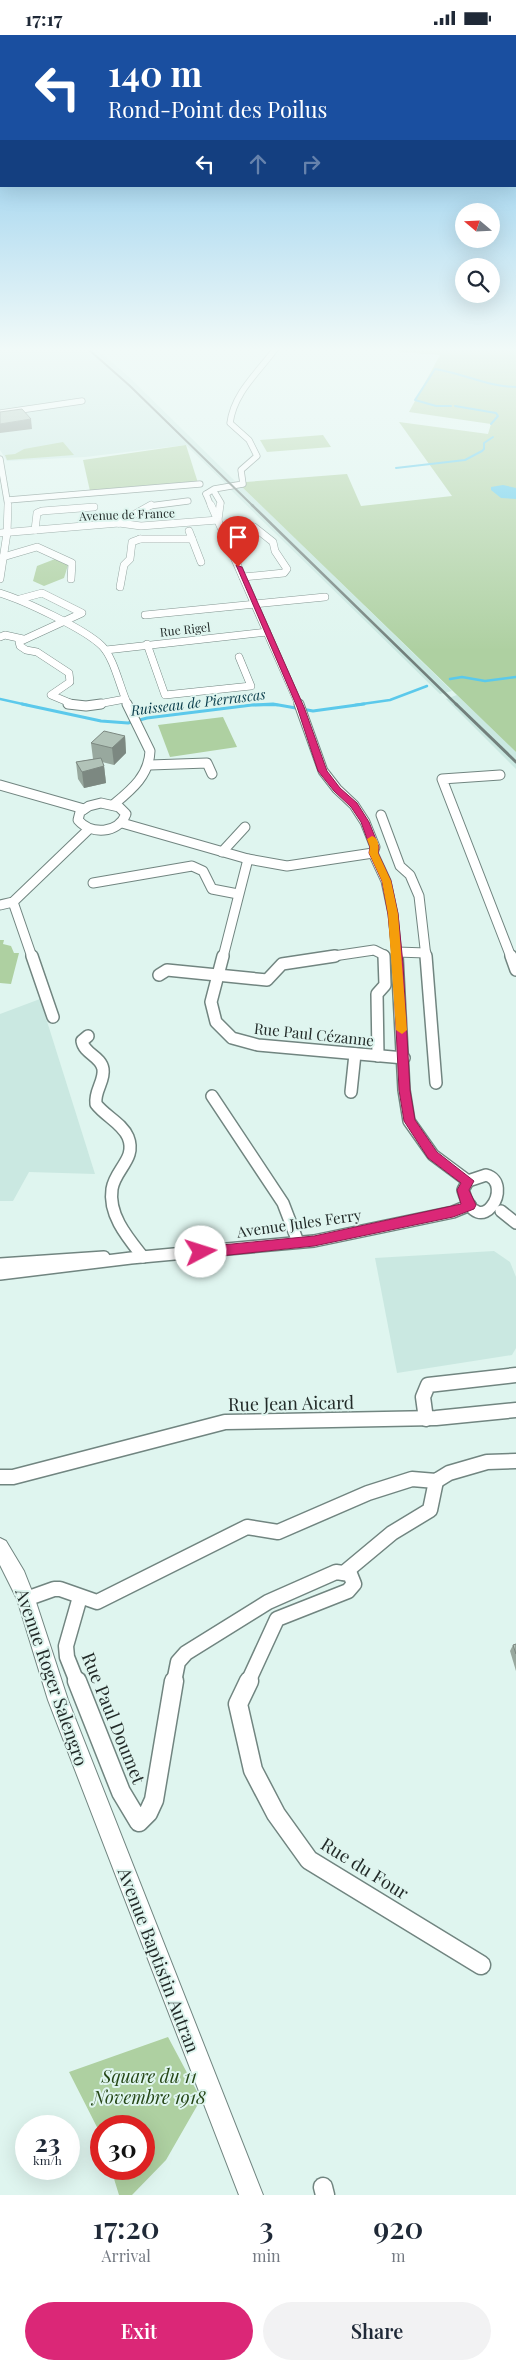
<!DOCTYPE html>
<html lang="en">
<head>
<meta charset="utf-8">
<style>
	body { margin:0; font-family:"Playfair Display",serif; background:#f2f2f3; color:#1f2937; height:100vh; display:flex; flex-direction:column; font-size:19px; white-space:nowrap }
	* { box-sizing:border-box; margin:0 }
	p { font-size:16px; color:#747a83 }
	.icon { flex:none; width:28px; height:28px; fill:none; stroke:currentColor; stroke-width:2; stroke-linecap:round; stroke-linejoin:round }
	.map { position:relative; height:2160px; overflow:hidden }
	.panel { display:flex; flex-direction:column; background:#fff; flex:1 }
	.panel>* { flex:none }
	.hud { position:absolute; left:0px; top:0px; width:516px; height:152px; box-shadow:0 5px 20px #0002; background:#1a4fa0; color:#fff; overflow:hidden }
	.needle { width:32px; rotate:289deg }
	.buttons { position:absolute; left:455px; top:168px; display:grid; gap:10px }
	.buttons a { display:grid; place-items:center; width:45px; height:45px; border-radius:50%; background:#fff; box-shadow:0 5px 20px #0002; font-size:25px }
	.speed { position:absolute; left:15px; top:2080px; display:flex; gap:10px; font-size:25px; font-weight:700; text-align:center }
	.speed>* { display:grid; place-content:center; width:65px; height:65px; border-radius:50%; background:#fff; box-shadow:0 5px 20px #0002; line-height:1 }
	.speed small { font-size:12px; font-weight:400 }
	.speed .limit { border:8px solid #d22; background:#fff; color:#111 }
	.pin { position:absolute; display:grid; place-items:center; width:42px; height:42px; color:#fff; margin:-51px -21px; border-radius:50% 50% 50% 0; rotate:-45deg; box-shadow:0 0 5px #0007 }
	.pin .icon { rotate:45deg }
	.me { position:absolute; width:55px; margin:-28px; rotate:85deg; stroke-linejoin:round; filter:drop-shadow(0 0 4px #0008) }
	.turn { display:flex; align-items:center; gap:18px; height:105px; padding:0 25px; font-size:22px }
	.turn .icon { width:65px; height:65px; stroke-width:2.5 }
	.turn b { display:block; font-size:35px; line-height:42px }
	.lanes { display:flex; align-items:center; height:48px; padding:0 25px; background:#0003; justify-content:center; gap:25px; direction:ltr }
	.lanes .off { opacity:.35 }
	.eta { display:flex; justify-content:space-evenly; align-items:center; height:85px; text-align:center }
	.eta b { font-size:30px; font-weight:600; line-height:35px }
	.primary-button { display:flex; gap:10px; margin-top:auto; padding:10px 25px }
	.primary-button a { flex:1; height:58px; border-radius:30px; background:#db2777; color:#fff; font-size:20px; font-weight:600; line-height:58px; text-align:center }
	.primary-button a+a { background:#f2f2f3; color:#1f2937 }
	.status { display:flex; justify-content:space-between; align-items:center; height:35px; padding:0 25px; background:#fff; direction:ltr }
	.status svg { height:14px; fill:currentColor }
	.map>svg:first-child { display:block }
</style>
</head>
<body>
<div class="status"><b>17:17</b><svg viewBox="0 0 49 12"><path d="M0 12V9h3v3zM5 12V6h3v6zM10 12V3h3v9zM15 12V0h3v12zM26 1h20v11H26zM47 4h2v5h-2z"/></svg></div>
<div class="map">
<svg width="516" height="2160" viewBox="0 0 516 2160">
	<rect width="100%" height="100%" fill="#dff5ef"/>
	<g fill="#cae8e1">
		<path d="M0,313H95L128,341L237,448L227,450L186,410L85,422L7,426L0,415Z"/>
		<path d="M241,451L299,507L452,656L440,659L229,453Z"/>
		<path d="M457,660L516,717V734L446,664Z"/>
		<path d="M40,964L95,1139L29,1137L13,1166H0V979Z"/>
		<path d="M494,1216L510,1227L516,1242V1313L512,1320L397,1338L375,1223Z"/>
	</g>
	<g fill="#aed0a1">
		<path d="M402,313H516V717L241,451L246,447L347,439L361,471L452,461L399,387L488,399L491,389L409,377L440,320L399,317Z"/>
		<path d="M323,400L331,412L267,417L260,405Z"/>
		<path d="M63,407L74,420L7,425L5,420L15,419L24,414Z"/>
		<path d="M186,410L198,448L90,456L83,425Z"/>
		<path d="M55,524L68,530L64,543L44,551L33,546L37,531Z"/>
		<path d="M223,682L237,712L170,722L158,690Z"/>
		<path d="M0,905H4L3,909L11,911L14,918H19L11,949L0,948Z"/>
		<path d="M168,2002L201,2064L166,2125L132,2160H119L111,2134H144V2091H101V2100L69,2037Z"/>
	</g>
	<path fill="#5bc9eb" d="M503,450L516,453V464L501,463L491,455V452Z"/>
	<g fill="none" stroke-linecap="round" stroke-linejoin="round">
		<g stroke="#5bc9eb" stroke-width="2">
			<path d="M451,371H436L415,365L435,334C462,338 489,352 516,352"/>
			<path d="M455,371L496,378L498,381L491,389"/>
			<path d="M396,433L465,425L482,416L484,414V408L493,402"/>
		</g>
		<g stroke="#5bc9eb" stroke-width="2.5">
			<path d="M450,644L462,642L485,646L516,642"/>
			<path d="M0,664L27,670"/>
			<path d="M253,670H278"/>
			<path d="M355,670L390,665L427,651"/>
		</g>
		<path stroke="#5bc9eb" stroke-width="3" d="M22,669L101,686L128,688L147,683L252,670L273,669L313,676L364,669"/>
		<defs>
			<g id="minor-far5">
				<path d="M0,378L82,366"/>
				<path d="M0,424L8,471"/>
				<path d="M215,458L221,468L220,471"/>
				<path d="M206,459L211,471"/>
				<path d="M206,459L214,454L243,449L241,435L257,421L249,405L230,388C234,357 259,337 276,313"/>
				<path d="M8,465L200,449"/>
				<path d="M149,471L188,466"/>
			</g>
			<g id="minor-far4">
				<path d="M211,470L299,670"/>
				<path d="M218,485L220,470"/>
				<path d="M119,488L151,470"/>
				<path d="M35,495L37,478L42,476L94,472"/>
				<path d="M189,496L201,527"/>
				<path d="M0,498L119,488L141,491L218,485"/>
				<path d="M140,504H192"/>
				<path d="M3,522L37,512L72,528L71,544"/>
				<path d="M243,542L284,538L287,534L275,516L273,507L254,492"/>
				<path d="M0,544L7,498L8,470"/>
				<path d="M120,552L124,530L130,524L132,507L140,504"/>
				<path d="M0,558C23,565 85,594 102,611C114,623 120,653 128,670"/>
				<path d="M20,564L42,558L82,578L19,607L20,611L26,615L37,617L69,638L70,647L51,660L75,670"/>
				<path d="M145,580L325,562"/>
				<path d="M0,602L5,600L23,604"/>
				<path d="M147,609L165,660L251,651L239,622"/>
				<path d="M106,615L267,597"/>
				<path d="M93,670L125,664"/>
			</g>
			<g id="minor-far3">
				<path d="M68,669L86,671L101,669"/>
				<path d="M299,669L323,736L337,754L354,770L365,787L375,812L373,818L386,846L393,879L397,922"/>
				<path d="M150,730L207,728L212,739"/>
				<path d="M500,740L442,744L511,922"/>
				<path d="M0,750L84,774"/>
				<path d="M101,768L119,772L126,779C118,799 91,800 78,785L80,777L89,771Z"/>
				<path d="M113,770C131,755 149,741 150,716L127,669"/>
				<path d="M381,780L400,831L410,840L419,861L426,922"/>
				<path d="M122,788L248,824L287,831L373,818"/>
				<path d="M222,817L245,792"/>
				<path d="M93,848L192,831L203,836L212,854L238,859"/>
				<path d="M13,867L32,922"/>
				<path d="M0,870L13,867L89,794"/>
				<path d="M397,917L426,918"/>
				<path d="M223,922L248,824"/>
				<path d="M327,922L374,915L384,920V922"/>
			</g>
			<g id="minor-far2">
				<path d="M32,921L53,982"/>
				<path d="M223,921L211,967L216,987L232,1003L258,1010L404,1023"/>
				<path d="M397,921L404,1055L409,1086L433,1120L468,1146"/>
				<path d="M426,921L436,1048"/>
				<path d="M511,921L516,935"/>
				<path d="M159,940L167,935L267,945L282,929L335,921"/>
				<path d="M88,1001L82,1006C84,1019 101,1021 103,1034C105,1046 94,1056 96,1069C105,1081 122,1088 128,1102C137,1124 115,1134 112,1154C108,1180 128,1203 143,1222"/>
				<path d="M378,1021L377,959L385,950L384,921"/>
				<path d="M351,1057L355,1019"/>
				<path d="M212,1061L283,1168L298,1207"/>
				<path d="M486,1140C516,1148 479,1210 463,1155L468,1146Z"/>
				<path d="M501,1176L516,1188"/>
				<path d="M0,1229L104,1222"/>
				<path d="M0,1239L131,1223L314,1206L453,1177L470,1170"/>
			</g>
			<g id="minor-far1">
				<path d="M426,1384L423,1362L428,1350L516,1340"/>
				<path d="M0,1442H13L225,1387L436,1383L516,1375"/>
				<path d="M344,1538L392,1498L430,1475L436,1446"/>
				<path d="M26,1564L54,1554H60L97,1567L247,1492L278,1497L368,1458L412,1444L436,1446L449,1438L487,1427L516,1426"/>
				<path d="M77,1647L67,1622L66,1611L80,1562"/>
				<path d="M174,1647L178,1627L186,1618L268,1567L336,1537L350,1539L354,1549L348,1556L277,1584L248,1647"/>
			</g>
			<g id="minor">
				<path d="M77,1646L121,1757L139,1787L148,1778L154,1765L174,1646"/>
				<path d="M249,1646L238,1669L253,1735L276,1779L309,1825L481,1930"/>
				<path d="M323,2152L325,2160"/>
			</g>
			<path id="tertiary" d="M0,1503L6,1506L24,1536L35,1564L68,1665L263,2160H239L48,1665L17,1564L0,1530Z"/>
		</defs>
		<use href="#minor-far5" stroke="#718580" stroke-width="7"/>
		<use href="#minor-far4" stroke="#718580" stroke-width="8"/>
		<use href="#minor-far3" stroke="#718580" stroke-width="11"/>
		<use href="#minor-far2" stroke="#718580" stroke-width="14"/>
		<use href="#minor-far1" stroke="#718580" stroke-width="17"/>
		<use href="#minor" stroke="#718580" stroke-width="21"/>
		<use href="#tertiary" stroke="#718580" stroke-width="2"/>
		<use href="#minor-far5" stroke="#fff" stroke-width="5.5"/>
		<use href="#minor-far4" stroke="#fff" stroke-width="7"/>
		<use href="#minor-far3" stroke="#fff" stroke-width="9"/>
		<use href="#minor-far2" stroke="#fff" stroke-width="11"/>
		<use href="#minor-far1" stroke="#fff" stroke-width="14"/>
		<use href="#minor" stroke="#fff" stroke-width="18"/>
		<use href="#tertiary" fill="#fff" fill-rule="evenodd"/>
		<path stroke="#72807c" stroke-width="2" d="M87,313L130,351L253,471"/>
		<path stroke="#72807c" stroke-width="2.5" d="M252,470L457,670"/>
		<path stroke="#72807c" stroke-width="3" d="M456,669L516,727"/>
	</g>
	<g fill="#98a89e">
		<path d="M125,701L126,718L114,730L102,727L104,731L106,748L84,753L78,744L76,727L93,724L91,708Z"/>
		<path d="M516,1609V1636L510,1616L513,1610Z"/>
	</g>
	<g fill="#7c8881">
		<path d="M31,384L32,394L0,398V389Z"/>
		<path d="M125,701L126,718L114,730L112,713Z"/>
		<path d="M104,731L106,748L84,753L82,737Z"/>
	</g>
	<g fill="#b1c3b8" stroke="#7c8881">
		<path d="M22,374L31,384L0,389V377Z"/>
		<path d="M104,696L125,701L112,713L91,708Z"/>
		<path d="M101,723L104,731L82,737L76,727Z"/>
		<path d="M516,1609V1619L513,1610Z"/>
	</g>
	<linearGradient id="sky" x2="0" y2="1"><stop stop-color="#6fbce9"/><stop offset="0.51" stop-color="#f1faf8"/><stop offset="1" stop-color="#f1faf8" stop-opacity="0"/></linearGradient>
	<rect width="516" height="616" fill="url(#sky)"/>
	<path fill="#db2777" stroke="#8e194d" d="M236,530L242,532L304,672L327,736L340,753L357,768L369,787L379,812L378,818L391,846L398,879L403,929L410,1055L415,1085L437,1117L474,1146L469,1155L476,1170L474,1174L453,1182L314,1211L201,1223L195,1217L201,1212L314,1201L461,1169L457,1155L461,1148L428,1123L404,1086L399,1055L393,929L388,879L382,846L369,818L370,812L361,787L351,772L334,756L318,736L297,672Z"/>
	<path fill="#f59e0b" d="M372,801C379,803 379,812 378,818L391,846L398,879L407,995L402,999L396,995L388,879L382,846L369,818L370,812L367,804Z"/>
	<g text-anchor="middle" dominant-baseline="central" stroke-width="4" stroke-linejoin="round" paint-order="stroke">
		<g font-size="12" fill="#232b29" stroke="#dff5ef">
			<text transform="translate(127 479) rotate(-2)">Avenue de France</text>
			<text transform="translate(185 594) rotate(-6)">Rue Rigel</text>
		</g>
		<g font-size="14" font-style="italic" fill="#083b4a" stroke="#dff5ef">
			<text transform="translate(198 667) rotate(-7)">Ruisseau de Pierrascas</text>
		</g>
		<g font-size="15" fill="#232b29" stroke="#dff5ef">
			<text transform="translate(314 999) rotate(6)">Rue Paul Cézanne</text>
			<text transform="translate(299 1188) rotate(-8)">Avenue Jules Ferry</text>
		</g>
		<g font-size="18" fill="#232b29" stroke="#dff5ef">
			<text transform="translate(291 1368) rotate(-1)">Rue Jean Aicard</text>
			<text transform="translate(52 1642) rotate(71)">Avenue Roger Salengro</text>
			<text transform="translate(114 1683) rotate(68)">Rue Paul Doumet</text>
			<text transform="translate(365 1833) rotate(32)">Rue du Four</text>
			<text transform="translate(159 1925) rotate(69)">Avenue Baptistin Autran</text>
		</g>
		<g font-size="18" font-style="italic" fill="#254616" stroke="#dff5ef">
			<text x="149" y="2041">Square du 11<tspan x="149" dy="21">Novembre 1918</tspan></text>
		</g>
	</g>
</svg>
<div class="buttons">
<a><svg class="needle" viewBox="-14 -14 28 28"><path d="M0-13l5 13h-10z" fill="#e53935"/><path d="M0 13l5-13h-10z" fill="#747a83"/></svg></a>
<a><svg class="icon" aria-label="search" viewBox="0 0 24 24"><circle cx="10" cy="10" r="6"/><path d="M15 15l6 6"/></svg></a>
</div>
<div class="speed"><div>23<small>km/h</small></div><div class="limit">30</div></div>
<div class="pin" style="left:238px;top:532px;background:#d93025"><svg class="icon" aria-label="arrive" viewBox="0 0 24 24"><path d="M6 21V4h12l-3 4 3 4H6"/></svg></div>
<svg class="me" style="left:201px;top:1217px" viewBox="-20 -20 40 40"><circle r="19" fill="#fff"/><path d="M0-13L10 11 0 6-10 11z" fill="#db2777"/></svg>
<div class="hud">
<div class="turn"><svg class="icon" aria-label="left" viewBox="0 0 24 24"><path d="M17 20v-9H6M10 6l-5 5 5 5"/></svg><div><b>140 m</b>Rond-Point des Poilus</div></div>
<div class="lanes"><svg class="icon" aria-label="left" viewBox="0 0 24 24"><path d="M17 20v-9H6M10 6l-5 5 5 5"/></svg><svg class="icon off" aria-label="ahead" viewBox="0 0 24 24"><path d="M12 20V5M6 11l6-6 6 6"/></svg><svg class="icon off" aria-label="right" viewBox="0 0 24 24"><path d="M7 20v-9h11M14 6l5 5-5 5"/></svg></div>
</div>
</div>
<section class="panel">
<div class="eta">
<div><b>17:20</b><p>Arrival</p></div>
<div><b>3</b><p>min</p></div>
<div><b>920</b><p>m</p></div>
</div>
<div class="primary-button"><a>Exit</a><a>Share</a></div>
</section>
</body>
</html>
